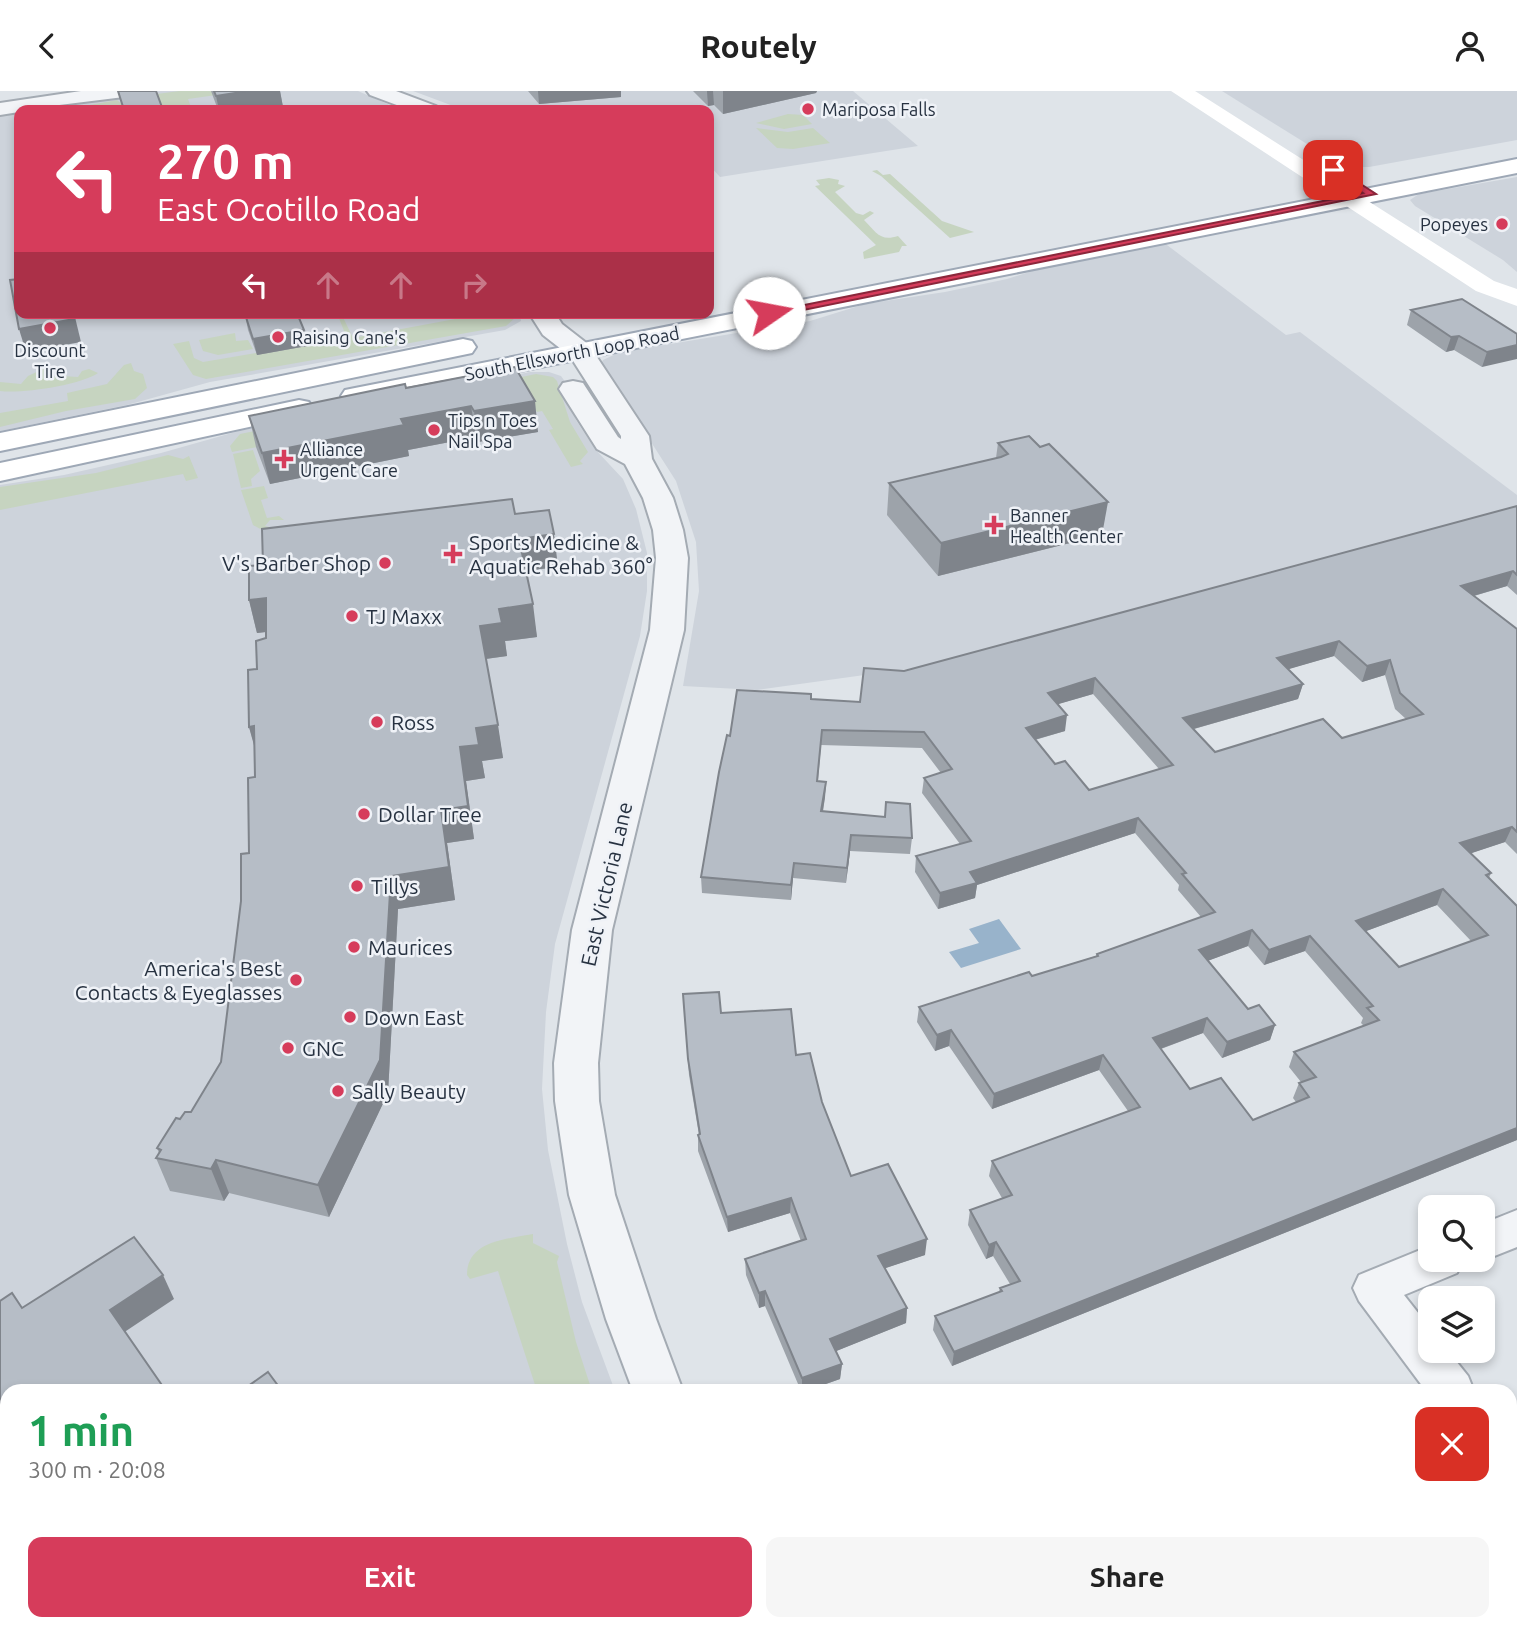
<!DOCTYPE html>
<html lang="en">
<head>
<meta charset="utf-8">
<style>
	body { margin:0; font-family:Ubuntu,sans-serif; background:#f6f6f6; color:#222; height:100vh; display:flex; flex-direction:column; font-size:26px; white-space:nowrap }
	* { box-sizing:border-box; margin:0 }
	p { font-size:23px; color:#767676 }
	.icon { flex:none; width:38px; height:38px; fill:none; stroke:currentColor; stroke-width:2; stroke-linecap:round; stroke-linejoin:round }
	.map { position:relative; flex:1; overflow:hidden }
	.sheet { position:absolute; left:0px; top:1293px; width:1517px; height:247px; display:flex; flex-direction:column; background:#fff; border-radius:21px 21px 0 0; box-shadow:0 4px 10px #0003 }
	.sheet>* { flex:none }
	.top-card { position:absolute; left:14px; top:14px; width:700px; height:214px; border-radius:14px; box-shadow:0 4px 10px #0003; background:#d63c5b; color:#fff; overflow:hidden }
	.tools { position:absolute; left:1418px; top:1104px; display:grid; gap:14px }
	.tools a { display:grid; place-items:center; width:77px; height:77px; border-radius:14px; background:#fff; box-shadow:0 4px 10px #0003; font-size:35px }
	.pin { position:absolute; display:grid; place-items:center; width:60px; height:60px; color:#fff; margin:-30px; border-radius:14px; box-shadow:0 4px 10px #0006 }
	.me { position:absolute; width:77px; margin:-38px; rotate:78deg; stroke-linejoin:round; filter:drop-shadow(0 0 5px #0008) }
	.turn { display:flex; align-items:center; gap:24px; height:147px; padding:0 28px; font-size:32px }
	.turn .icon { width:91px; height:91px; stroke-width:2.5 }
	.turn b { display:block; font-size:49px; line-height:60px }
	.lanes { display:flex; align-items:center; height:66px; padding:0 28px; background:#0003; justify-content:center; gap:35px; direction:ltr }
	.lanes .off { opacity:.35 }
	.round { display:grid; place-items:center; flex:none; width:74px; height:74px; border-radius:14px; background:#f6f6f6 }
	.headline { display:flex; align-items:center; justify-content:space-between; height:119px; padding:0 28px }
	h1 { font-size:42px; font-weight:700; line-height:52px; color:#1e9e55 }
	.cta { display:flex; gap:14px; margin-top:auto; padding:14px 28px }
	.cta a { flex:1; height:80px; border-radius:14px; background:#d63c5b; color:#fff; font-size:28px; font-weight:700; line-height:80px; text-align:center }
	.cta a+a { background:#f6f6f6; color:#222 }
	header { display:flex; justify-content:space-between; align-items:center; height:91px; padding:0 28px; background:#fff; font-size:32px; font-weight:700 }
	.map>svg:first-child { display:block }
</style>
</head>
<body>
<header><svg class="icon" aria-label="back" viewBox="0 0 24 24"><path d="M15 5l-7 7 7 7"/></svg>Routely<svg class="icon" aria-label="person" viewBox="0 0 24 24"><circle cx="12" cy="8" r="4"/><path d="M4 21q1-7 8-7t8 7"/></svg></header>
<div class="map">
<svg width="1517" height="1539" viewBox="0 0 1517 1539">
	<rect width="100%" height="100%" fill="#dfe4e9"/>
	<g fill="#cdd3db">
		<path d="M160,0H358L401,19H26Z"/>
		<path d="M413,0H853L918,55L720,86L709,74V19H464Z"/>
		<path d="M1222,0H1517V49L1369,76H1350L1336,71Z"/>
		<path d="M19,20V222H519L521,230L505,239L210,291L127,314L0,340V23Z"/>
		<path d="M1517,86V181L1503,169L1415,115L1410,109L1419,103Z"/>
		<path d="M1163,151L1286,244L1300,241L1517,404V421L965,570L757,599L683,595L699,500L696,451L676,390L601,273L603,269L616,263L652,256L810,230L865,213L945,201L1007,188L1054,173Z"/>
		<path d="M530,281H549L561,285L566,292L576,329L595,358L623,388L636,418L647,462V500L640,545L555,853L546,921L542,998L548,1059L567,1153L582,1211L615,1300H7V1533H701L703,1539H0V394L64,384L161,362L239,340Z"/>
	</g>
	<g fill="#c6d4c0">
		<path d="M245,0L188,8L192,19H151L124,14L118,17L119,19H115L113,15L82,19L68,18L117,9L122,13L121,8L179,0Z"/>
		<path d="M788,23L803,24L812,33L784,38L756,32Z"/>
		<path d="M756,37L788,41L813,37L830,52L793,58L777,57Z"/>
		<path d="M877,79L883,84L890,83L942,130L974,141L950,147L881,85L872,80Z"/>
		<path d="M829,87L839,89L838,93L845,95L835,101L856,122L863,124L870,120L874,122L864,129C876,141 880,151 898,145L907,155H902L899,161L864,168L863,161L876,154L815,95L820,94L816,89Z"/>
		<path d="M337,222H341L353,247L455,228L461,222H512L515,227L506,235L206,288L193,284L173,253L189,250L194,267L203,271L331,249L338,247L344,240Z"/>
		<path d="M235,242L236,250L248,249L253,258L218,264L203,260L199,249Z"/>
		<path d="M131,272L134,280L143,283L147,297L135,308L66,320L0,336V322L68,310L67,302L107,293L124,274Z"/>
		<path d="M45,277L50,278L46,284L78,286L82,280L89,278L98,282C81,294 21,303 0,300V291L21,293L28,285Z"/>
		<path d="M536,283L553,286L557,290L570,331L588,361L580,370L583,373L571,376L549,339L553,338L542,320L537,321L525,304L232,361L230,355L240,343Z"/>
		<path d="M253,359L260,380L251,388L252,395L241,397L233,363Z"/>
		<path d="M168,364L183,368L189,365L198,387L186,390L183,383L0,419V396L96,382Z"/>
		<path d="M264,395L268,407L261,409L267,427L279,425L284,429H270L265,435L274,437L264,440L253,434L241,399Z"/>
		<path d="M533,1143V1152L559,1165L557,1171L576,1251L592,1300H537L498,1180L470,1188L467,1184C467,1149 508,1148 533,1143Z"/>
		<path d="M559,1533H682L684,1539H558Z"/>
	</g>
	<path fill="#98b3cb" d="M999,828L1021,858L961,877L949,861L979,852L969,838Z"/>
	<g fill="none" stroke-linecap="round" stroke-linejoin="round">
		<defs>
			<g id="minor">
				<path d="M1517,1119V1156L1482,1170L1480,1169H1482V1133Z"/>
				<path d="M1430,1155V1169H1463L1457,1182L1404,1204L1430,1237V1260H1448L1468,1285L1474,1300H1426L1359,1210L1353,1197L1359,1184Z"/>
				<path d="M1510,1355L1517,1358V1408L1510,1405Z"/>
				<path d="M1006,1533H1059L1061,1539H1008Z"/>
			</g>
			<g id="tertiary">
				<path d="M81,0H134L131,4L124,6L19,19V21L0,24V12Z"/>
				<path d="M367,0H396L436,15L439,19H410L370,4Z"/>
				<path d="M529,222H555L562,233L589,254L649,345L652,368L673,407L683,439L688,467L684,539L612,839L598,972L599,1010L615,1104L656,1228L683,1300H633L606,1228L569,1104L555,1010L554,972L572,839L650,539L656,467L653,439L643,407L625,373L597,358L559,298L563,292L573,290L583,292L618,346L621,348V345L570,265L543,244Z"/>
				<path d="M719,1533H775L777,1539H721Z"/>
			</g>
			<g id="primary">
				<path d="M1517,68V82L355,313L345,311L341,305L345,299L355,297Z"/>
				<path d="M463,248L472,250L476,256L472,262L0,360V342Z"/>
				<path d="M299,309L309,311L313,317L309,323L0,390V372Z"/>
			</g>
		</defs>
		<use href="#minor" stroke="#a4abb3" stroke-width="4"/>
		<use href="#tertiary" stroke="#a4abb3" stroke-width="4"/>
		<use href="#primary" stroke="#9ea8b6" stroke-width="4"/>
		<use href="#minor" fill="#f2f4f7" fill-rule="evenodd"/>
		<use href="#tertiary" fill="#f2f4f7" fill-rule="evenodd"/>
		<path fill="#fff" fill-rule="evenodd" d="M1171,0H1195L1494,190L1517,198V215L1476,200Z"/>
		<use href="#primary" fill="#fff" fill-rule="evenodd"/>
	</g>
	<g fill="#9da3aa" fill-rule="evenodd">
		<path d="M211,0H280L283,16L258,19H218Z"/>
		<path d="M528,0H621V6L539,13Z"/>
		<path d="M693,0H817L816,2L723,23L714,14L708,15Z"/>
		<path d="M1411,219L1517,243L1482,276L1454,259L1446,261L1407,234Z"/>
		<path d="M245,223L307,255L257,264L248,239Z"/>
		<path d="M515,276L538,341L478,351L476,346L408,359L409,365L270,393L256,356L249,325Z"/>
		<path d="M998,352L1102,444L938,485L887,424L889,392L996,367Z"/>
		<path d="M1517,415V504L1507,495L1474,505L1517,538V763L1505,751L1471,762L1491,782L1489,787L1517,1049L952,1275L933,1239L935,1225L999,1201L1000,1197L1010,1193L993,1165L986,1168L968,1134L970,1119L1002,1107L989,1085L992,1070L1128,1020L1099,979L992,1018L949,955L935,960L917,931L919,916L1032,885L1096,865L1097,863L1201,826L1178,799L1179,794L1135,742L977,794L975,807L938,818L915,781L916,765L960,753L922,702L924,687L941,682L922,657L821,654L818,690L826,691L825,706L823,721L912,747L910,763L850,760L846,792L793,787L791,809L702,802L701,786L730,645L811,608L860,611L904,580ZM1334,565L1362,591L1385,584L1395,618L1406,628L1342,647L1215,661L1194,638L1298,608L1303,593L1288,578ZM1093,603L1159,678L1089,699L1055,673L1035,649L1065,640L1058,613ZM1437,814L1471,850L1399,876L1366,840ZM1248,855L1264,874L1305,860L1363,927L1361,932L1364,935L1294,961L1289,976L1301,991L1299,992L1293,1007L1296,1011L1253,1029L1190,998L1161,958L1203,942L1222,967L1270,949L1275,934L1248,918L1207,870Z"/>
		<path d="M515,423L558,476L526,480L537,546L505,550L507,565L486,568L503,667L482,670L485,687L466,690L474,748L447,752L455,809L398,818L388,1002L329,1126L229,1102L224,1110L170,1100L156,1067L159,1062L157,1057L180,1028L191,1021L221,971L249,762L255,686V656L249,636L257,578L266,547V541L257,542L249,509L263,474Z"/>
		<path d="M684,919L721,922L796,964L822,1011L851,1085L925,1164L885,1177L907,1217L906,1232L836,1260L842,1273L840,1288L806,1300H801L765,1215L759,1217L746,1184L745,1168L801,1150L790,1122L728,1141L698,1060V1044H699L689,984Z"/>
	</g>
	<g fill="#7f848b">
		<path d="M248,0H280L283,16L258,19H219L216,5Z"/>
		<path d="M538,0H621V6L539,13Z"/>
		<path d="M707,0H713L714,14L708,15Z"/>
		<path d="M723,0H817L816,2L723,23Z"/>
		<path d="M72,222H74L81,251L26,261L19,238Z"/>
		<path d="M304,239L307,255L257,264L253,248Z"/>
		<path d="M1459,245L1454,259L1446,261L1451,246Z"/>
		<path d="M1517,254V268L1482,276L1487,261Z"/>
		<path d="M535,310L538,341L478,351L474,320Z"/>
		<path d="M471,315L476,346L408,359L409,365L270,393L262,362L401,328Z"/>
		<path d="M1108,411L1102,444L938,485L941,452Z"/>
		<path d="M554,443L558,476L523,480L519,448Z"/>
		<path d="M1513,480L1507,495L1456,510L1461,495Z"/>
		<path d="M266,507L274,540L257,542L249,509Z"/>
		<path d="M533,513L537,546L505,550L507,565L485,568L480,535L499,518Z"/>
		<path d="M1339,550L1334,565L1272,583L1277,567Z"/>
		<path d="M1390,569L1385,584L1362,591L1367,575Z"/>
		<path d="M1095,587L1093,603L1045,617L1048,602Z"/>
		<path d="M1303,593L1298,608L1179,642L1183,627Z"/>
		<path d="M1067,624L1065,640L1023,652L1026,637Z"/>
		<path d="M498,634L503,667L482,670L485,687L466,690L474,748L447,752L455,809L398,818L388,1002L329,1126L318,1094L391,785L441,719L460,656L476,637Z"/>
		<path d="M254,635L258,669L249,636Z"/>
		<path d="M826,691L825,706L820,736L821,720Z"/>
		<path d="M1138,727L1135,742L977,794L975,807L938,818L940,802L970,781Z"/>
		<path d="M1512,736L1505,751L1454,768L1460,752Z"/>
		<path d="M851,744L850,760L846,792L847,777Z"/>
		<path d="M794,772L793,787L791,809V794Z"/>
		<path d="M1443,798L1437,814L1350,846L1356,830Z"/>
		<path d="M1252,839L1248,855L1194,875L1199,859Z"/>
		<path d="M1310,845L1305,860L1264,874L1269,859Z"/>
		<path d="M1207,927L1203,942L1149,962L1153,947Z"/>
		<path d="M1275,934L1270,949L1222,967L1227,951Z"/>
		<path d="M951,939L949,955L935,960L937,944Z"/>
		<path d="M1103,964L1099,979L992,1018L994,1003Z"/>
		<path d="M1517,1037V1049L952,1275L954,1261Z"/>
		<path d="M216,1069L229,1102L224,1110L211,1078Z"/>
		<path d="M791,1107L790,1122L728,1141L727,1126Z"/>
		<path d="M927,1148L925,1164L877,1180L878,1165Z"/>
		<path d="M996,1151L993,1165L986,1168L989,1154Z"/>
		<path d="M163,1184L174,1208L123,1242L110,1219Z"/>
		<path d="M765,1200V1215L759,1217V1202Z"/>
		<path d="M907,1217L906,1232L829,1263L830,1248Z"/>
		<path d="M842,1273L840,1288L806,1300H802V1287Z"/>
	</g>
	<g fill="#b6bdc6" stroke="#7f848b" stroke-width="2" fill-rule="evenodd">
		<path d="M118,0H156L163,19H124Z"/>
		<path d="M214,0H248L216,5Z"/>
		<path d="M19,188V222H72L74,228L19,238L10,189Z"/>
		<path d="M1462,208L1517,243V254L1487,261L1459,245L1451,246L1411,219Z"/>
		<path d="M251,222H297L304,239L253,248L245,223Z"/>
		<path d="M515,276L535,310L474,320L471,315L401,328L404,334L262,362L249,325L405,293L406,297Z"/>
		<path d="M1029,345L1040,356L1049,353L1108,411L941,452L889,392L1001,366L1008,363L998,352Z"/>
		<path d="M512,408L515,423L549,419L554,443L519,448L533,513L499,518L502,532L480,535L498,634L476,637L479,654L460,656L468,715L441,719L449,776L391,785L380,969L318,1094L216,1069L211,1078L156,1067L161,1059L157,1057L176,1027L180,1028L185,1021H191L221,971L241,810V763L249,762L248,687L255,686L254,635L249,636L248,579L257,578L256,550L266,547V507L249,509V475L263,474L262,438Z"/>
		<path d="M1517,415V484L1513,480L1461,495L1517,538V741L1512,736L1460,752L1491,782L1486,784L1517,815V1037L954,1261L935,1225L1002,1200L1000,1197L1020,1190L996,1151L989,1154L970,1119L1012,1104L992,1070L1140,1016L1103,964L994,1003L951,939L937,944L919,916L1029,881L1032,885L1098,865L1097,863L1215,821L1182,783L1186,782L1138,727L970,781L977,792L940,802L916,765L971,750L924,687L952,678L924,641L822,639L817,690L826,691L821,720L885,726L886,711L910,713L912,747L851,744L847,777L794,772L791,794L701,786L719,681L727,644L730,645L737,599L811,603V608L860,611L864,577L904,580ZM1339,550L1367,575L1390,569L1400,602L1423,623L1342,647L1323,628L1215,661L1183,627L1303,593L1277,567ZM1095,587L1173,674L1089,699L1065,670L1055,673L1026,637L1067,624L1048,602ZM1443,798L1488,844L1399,876L1356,830ZM1252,839L1269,859L1310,845L1373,915L1367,917L1379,929L1294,961L1316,986L1299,992L1309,1006L1253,1029L1221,987L1190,998L1153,947L1207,927L1227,951L1275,934L1259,914L1248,918L1199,859Z"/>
		<path d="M719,901L721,922L791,918L796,964L810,962L822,1011L851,1085L888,1073L927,1148L878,1165L907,1217L830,1248L842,1273L802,1287L765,1200L759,1202L745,1168L806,1148L791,1107L727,1126L698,1044L700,1043L688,968L683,903Z"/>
		<path d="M134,1146L163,1184L110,1219L166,1300H7V1533H342L346,1539H0V1210L12,1202L22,1217Z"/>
		<path d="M268,1281L282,1300H241Z"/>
	</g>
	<path fill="#d63c5b" stroke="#8b273b" stroke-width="2" d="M1329,77H1336L1376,103L769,226L764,222L1363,102L1329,81Z"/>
	<g fill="#d63c5b" stroke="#eff2f7" stroke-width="2.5">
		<circle cx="808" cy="18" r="7"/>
		<circle cx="1502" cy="133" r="7"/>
		<circle cx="50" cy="237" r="7"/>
		<circle cx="278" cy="246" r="7"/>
		<circle cx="434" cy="339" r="7"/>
		<path d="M280.5 357.5h7v7h7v7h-7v7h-7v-7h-7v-7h7z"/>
		<path d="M990.5 423.5h7v7h7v7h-7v7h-7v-7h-7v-7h7z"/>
		<path d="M449.5 452.5h7v7h7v7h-7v7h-7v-7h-7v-7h7z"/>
		<circle cx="385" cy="472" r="7"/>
		<circle cx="352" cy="525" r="7"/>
		<circle cx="377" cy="631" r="7"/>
		<circle cx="364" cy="723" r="7"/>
		<circle cx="357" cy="795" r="7"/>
		<circle cx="354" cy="856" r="7"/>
		<circle cx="296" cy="889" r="7"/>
		<circle cx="350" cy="926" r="7"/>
		<circle cx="288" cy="957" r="7"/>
		<circle cx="338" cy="1000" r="7"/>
	</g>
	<g text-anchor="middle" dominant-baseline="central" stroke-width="5" stroke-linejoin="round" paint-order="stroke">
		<g font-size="18" fill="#273241" stroke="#eff2f7" text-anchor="start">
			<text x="822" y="18">Mariposa Falls</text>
			<text x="1488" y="133" text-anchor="end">Popeyes</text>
			<text x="292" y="246">Raising Cane's</text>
			<text x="50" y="259" text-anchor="middle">Discount<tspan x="50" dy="21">Tire</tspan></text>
			<text x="448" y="329">Tips n Toes<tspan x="448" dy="21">Nail Spa</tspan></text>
			<text x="300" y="358">Alliance<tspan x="300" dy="21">Urgent Care</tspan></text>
			<text x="1010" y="424">Banner<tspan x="1010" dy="21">Health Center</tspan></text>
		</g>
		<g font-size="18" fill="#273241" stroke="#eff2f7">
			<text transform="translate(572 262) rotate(-11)">South Ellsworth Loop Road</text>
		</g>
		<g font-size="21" fill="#273241" stroke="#eff2f7" text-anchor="start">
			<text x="469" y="451">Sports Medicine &amp;<tspan x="469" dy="24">Aquatic Rehab 360°</tspan></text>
			<text x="371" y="472" text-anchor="end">V's Barber Shop</text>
			<text x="366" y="525">TJ Maxx</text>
			<text x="391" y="631">Ross</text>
			<text x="378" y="723">Dollar Tree</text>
			<text x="371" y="795">Tillys</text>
			<text x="368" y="856">Maurices</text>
			<text x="282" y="877" text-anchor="end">America's Best<tspan x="282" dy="24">Contacts &amp; Eyeglasses</tspan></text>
			<text x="364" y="926">Down East</text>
			<text x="302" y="957">GNC</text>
			<text x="352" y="1000">Sally Beauty</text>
		</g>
		<g font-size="21" fill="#273241" stroke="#eff2f7">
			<text transform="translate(606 793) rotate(-77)">East Victoria Lane</text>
		</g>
	</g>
</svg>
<div class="tools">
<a><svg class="icon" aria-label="search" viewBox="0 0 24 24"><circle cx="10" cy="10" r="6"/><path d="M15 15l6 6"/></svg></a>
<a><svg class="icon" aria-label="layers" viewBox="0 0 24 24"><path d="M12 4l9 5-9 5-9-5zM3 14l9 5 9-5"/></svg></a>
</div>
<div class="pin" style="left:1333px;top:79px;background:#d93025"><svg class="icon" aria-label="arrive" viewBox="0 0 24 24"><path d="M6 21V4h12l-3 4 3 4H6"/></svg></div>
<svg class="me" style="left:769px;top:222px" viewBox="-20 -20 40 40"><circle r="19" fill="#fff"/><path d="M0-13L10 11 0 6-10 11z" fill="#d63c5b"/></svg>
<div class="top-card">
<div class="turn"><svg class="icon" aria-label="left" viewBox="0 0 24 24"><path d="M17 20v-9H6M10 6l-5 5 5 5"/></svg><div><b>270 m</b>East Ocotillo Road</div></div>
<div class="lanes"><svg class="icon" aria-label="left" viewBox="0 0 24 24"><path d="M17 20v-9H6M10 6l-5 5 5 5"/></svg><svg class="icon off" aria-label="ahead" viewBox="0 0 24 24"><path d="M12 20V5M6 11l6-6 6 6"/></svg><svg class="icon off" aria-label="ahead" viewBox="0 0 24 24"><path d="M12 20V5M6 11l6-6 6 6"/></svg><svg class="icon off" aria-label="right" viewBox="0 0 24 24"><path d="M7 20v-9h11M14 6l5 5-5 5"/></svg></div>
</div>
<section class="sheet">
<div class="headline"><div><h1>1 min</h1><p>300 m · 20:08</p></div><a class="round" style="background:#d93025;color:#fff"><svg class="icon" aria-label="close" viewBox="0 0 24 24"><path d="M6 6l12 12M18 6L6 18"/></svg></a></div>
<div class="cta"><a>Exit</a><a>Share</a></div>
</section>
</div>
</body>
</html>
